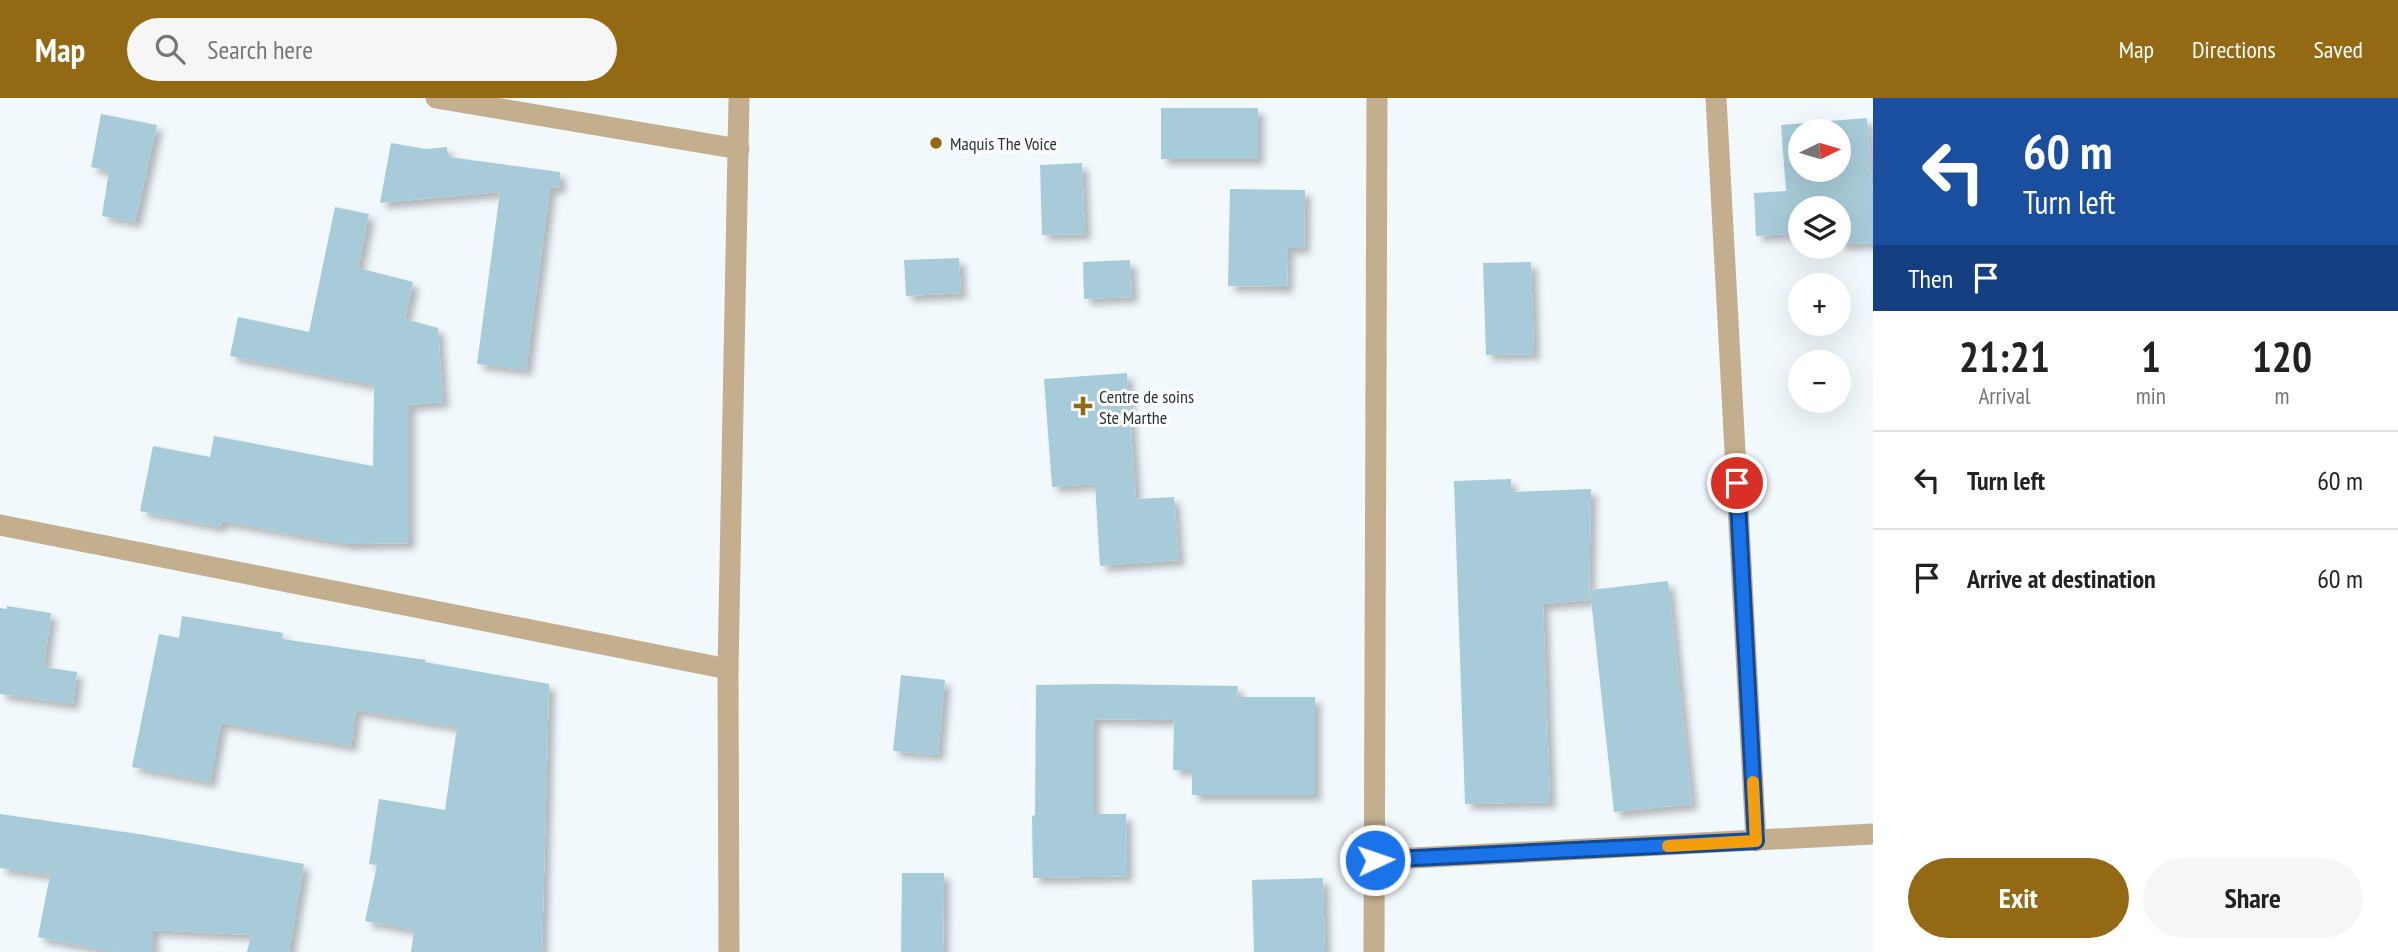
<!DOCTYPE html>
<html lang="en">
<head>
<meta charset="utf-8">
<style>
	body { margin:0; font-family:"PT Sans Narrow",sans-serif; background:#f6f6f6; color:#222; height:100vh; display:flex; flex-direction:column; font-size:26px; white-space:nowrap }
	* { box-sizing:border-box; margin:0 }
	p { font-size:23px; color:#767676 }
	.icon { flex:none; width:38px; height:38px; fill:none; stroke:currentColor; stroke-width:2; stroke-linecap:round; stroke-linejoin:round }
	.map { position:relative; flex:1; overflow:hidden }
	.details { display:flex; flex-direction:column; background:#fff; width:525px }
	.details>* { flex:none }
	.hud { background:#1a4fa0; color:#fff; overflow:hidden }
	.needle { width:46px; rotate:85deg }
	.controls { position:absolute; left:1788px; top:21px; display:grid; gap:14px }
	.controls a { display:grid; place-items:center; width:63px; height:63px; border-radius:50%; background:#fff; box-shadow:0 7px 28px #0002; font-size:35px }
	.pin { position:absolute; display:grid; place-items:center; width:60px; height:60px; color:#fff; margin:-30px; border:4px solid #fff; border-radius:50%; box-shadow:0 2px 7px #0007 }
	.me { position:absolute; width:77px; margin:-38px; rotate:87deg; stroke-linejoin:round; filter:drop-shadow(0 0 5px #0008) }
	.turn { display:flex; align-items:center; gap:24px; height:147px; padding:0 35px; font-size:32px }
	.turn .icon { width:91px; height:91px; stroke-width:2.5 }
	.turn b { display:block; font-size:49px; line-height:60px }
	.then { display:flex; align-items:center; height:66px; padding:0 35px; background:#0003; gap:14px; font-size:26px }
	.eta { display:flex; justify-content:space-evenly; align-items:center; height:119px; text-align:center }
	.eta b { font-size:42px; font-weight:700; line-height:49px }
	.cta { display:flex; gap:14px; margin-top:auto; padding:14px 35px }
	.cta a { flex:1; height:80px; border-radius:42px; background:#936913; color:#fff; font-size:28px; font-weight:700; line-height:80px; text-align:center }
	.cta a+a { background:#f6f6f6; color:#222 }
	ul { padding:0; list-style:none }
	li { display:flex; align-items:center; gap:21px; height:98px; padding:0 35px; border-top:2px solid #e0e0e0 }
	li div { flex:1 }
	li b { display:block; font-size:26px }
	li em { font-style:normal }
	header { display:flex; align-items:center; gap:42px; box-sizing:border-box; height:98px; padding:0 35px; background:#936913; color:#fff }
	header strong { font-size:33px }
	nav { display:flex; gap:38px; margin-inline-start:auto; font-size:24px }
	.search { width:490px; height:63px; background:#f6f6f6; display:flex; align-items:center; gap:18px; box-sizing:border-box; padding:0 24px; border-radius:38px; color:#767676; font-size:26px }
	main { display:flex; flex:1; min-height:0 }
	.map>svg:first-child { display:block }
</style>
</head>
<body>
<header>
<strong>Map</strong>
<div class="search"><svg class="icon" aria-label="search" viewBox="0 0 24 24"><circle cx="10" cy="10" r="6"/><path d="M15 15l6 6"/></svg>Search here</div>
<nav><a>Map</a><a>Directions</a><a>Saved</a></nav>
</header>
<main>
<div class="map">
<svg width="1873" height="854" viewBox="0 0 1873 854">
	<defs>
		<filter id="shadow"><feDropShadow dx="6" dy="6" stdDeviation="3.5" flood-color="#0004"/></filter>
	</defs>
	<rect width="100%" height="100%" fill="#f2f9fc"/>
	<g fill="#a7cbd8" fill-rule="evenodd" filter="url(#shadow)">
		<rect x="1161" y="10" width="97" height="51"/>
		<path d="M101,16L157,27L135,124L102,118L109,73L91,69Z"/>
		<path d="M1867,20L1873,99V145L1839,146V110H1801V135L1756,138L1754,95L1786,93L1781,27ZM1801,33H1839V72H1801Z"/>
		<path d="M391,45L426,51L447,49L448,59L560,74V89L550,90L526,272L477,266L500,94L380,105Z"/>
		<path d="M1082,65L1085,136L1042,137L1040,67Z"/>
		<path d="M1230,91L1305,92L1304,150H1288L1287,189L1228,188Z"/>
		<path d="M335,109L369,116L358,170L413,184L405,221L438,230L443,304L409,307V445L347,446L222,423L220,429L140,413L153,348L210,359L214,338L373,368L374,287L230,258L238,219L309,234Z"/>
		<path d="M959,160L961,195L906,198L904,162Z"/>
		<path d="M1130,162L1132,199L1084,201L1083,164Z"/>
		<path d="M1531,164L1534,256L1486,257L1483,165Z"/>
		<path d="M1127,275L1136,401L1174,399L1179,462L1100,468L1095,386L1052,389L1044,281Z"/>
		<path d="M1511,381V394L1591,391L1589,502L1543,506L1550,704L1465,706L1454,383Z"/>
		<path d="M1668,483L1692,706L1614,714L1590,492Z"/>
		<path d="M7,508L51,515L44,569L77,574L73,606L0,596V510L7,511Z"/>
		<path d="M182,518L283,535L282,541L426,562L425,564L549,586L542,854H411L414,832L365,823L377,767L369,766L379,701L445,712L457,629L356,612L351,648L221,625L210,684L132,669L159,536L179,540Z"/>
		<path d="M901,577L945,582L938,657L893,653Z"/>
		<path d="M1103,586L1238,588L1237,599H1315V697H1192V672H1173L1174,622L1094,621V716H1126L1127,778L1033,780L1032,718L1035,717L1036,587Z"/>
		<path d="M0,716L145,737L304,766L289,854H247L251,837L153,832V854H114L38,839L50,777L0,770Z"/>
		<path d="M902,775H944L943,854H901Z"/>
		<path d="M1323,780L1325,854H1254L1252,782Z"/>
	</g>
	<g fill="none" stroke-linecap="round" stroke-linejoin="round">
		<g stroke="#c3af8e" stroke-width="21">
			<path d="M436,0L739,51"/>
			<path d="M1716,0L1756,743"/>
			<path d="M0,427L728,571"/>
			<path d="M1375,762L1873,736"/>
			<path d="M729,854L728,571L739,0"/>
			<path d="M1374,854L1377,0"/>
		</g>
	</g>
	<g fill="none" stroke-linecap="round" stroke-linejoin="round">
		<defs>
			<path id="route" d="M1375,762L1756,743L1737,385"/>
		</defs>
		<use href="#route" stroke="#114b97" stroke-width="18"/>
		<use href="#route" stroke="#1a73e8" stroke-width="12"/>
		<path stroke="#f59e0b" stroke-width="12" d="M1668,748L1756,743L1753,684"/>
	</g>
	<g fill="#936913" stroke="#fff" stroke-width="2.5">
		<circle cx="936" cy="45" r="7"/>
		<path d="M1079.5 297.5h7v7h7v7h-7v7h-7v-7h-7v-7h7z"/>
	</g>
	<g text-anchor="middle" dominant-baseline="central" stroke-width="6" stroke-linejoin="round" paint-order="stroke">
		<g font-size="18" fill="#253339" stroke="#fff" text-anchor="start">
			<text x="950" y="45">Maquis The Voice</text>
			<text x="1099" y="298">Centre de soins<tspan x="1099" dy="21">Ste Marthe</tspan></text>
		</g>
	</g>
</svg>
<div class="controls">
<a><svg class="needle" viewBox="-14 -14 28 28"><path d="M0-13l5 13h-10z" fill="#e53935"/><path d="M0 13l5-13h-10z" fill="#767676"/></svg></a>
<a><svg class="icon" aria-label="layers" viewBox="0 0 24 24"><path d="M12 4l9 5-9 5-9-5zM3 14l9 5 9-5"/></svg></a>
<a>+</a>
<a>−</a>
</div>
<div class="pin" style="left:1737px;top:385px;background:#d93025"><svg class="icon" aria-label="arrive" viewBox="0 0 24 24"><path d="M6 21V4h12l-3 4 3 4H6"/></svg></div>
<svg class="me" style="left:1375px;top:762px" viewBox="-20 -20 40 40"><circle r="17" fill="#1a73e8" stroke="#fff" stroke-width="3"/><path d="M0-11L8 9 0 5-8 9z" fill="#fff"/></svg>
</div>
<section class="details">
<div class="hud">
<div class="turn"><svg class="icon" aria-label="left" viewBox="0 0 24 24"><path d="M17 20v-9H6M10 6l-5 5 5 5"/></svg><div><b>60 m</b>Turn left</div></div>
<div class="then">Then<svg class="icon" aria-label="arrive" viewBox="0 0 24 24"><path d="M6 21V4h12l-3 4 3 4H6"/></svg></div>
</div>
<div class="eta">
<div><b>21:21</b><p>Arrival</p></div>
<div><b>1</b><p>min</p></div>
<div><b>120</b><p>m</p></div>
</div>
<ul>
<li><svg class="icon" aria-label="left" viewBox="0 0 24 24"><path d="M17 20v-9H6M10 6l-5 5 5 5"/></svg><div><b>Turn left</b></div><em>60 m</em></li>
<li><svg class="icon" aria-label="arrive" viewBox="0 0 24 24"><path d="M6 21V4h12l-3 4 3 4H6"/></svg><div><b>Arrive at destination</b></div><em>60 m</em></li>
</ul>
<div class="cta"><a>Exit</a><a>Share</a></div>
</section>
</main>
</body>
</html>
